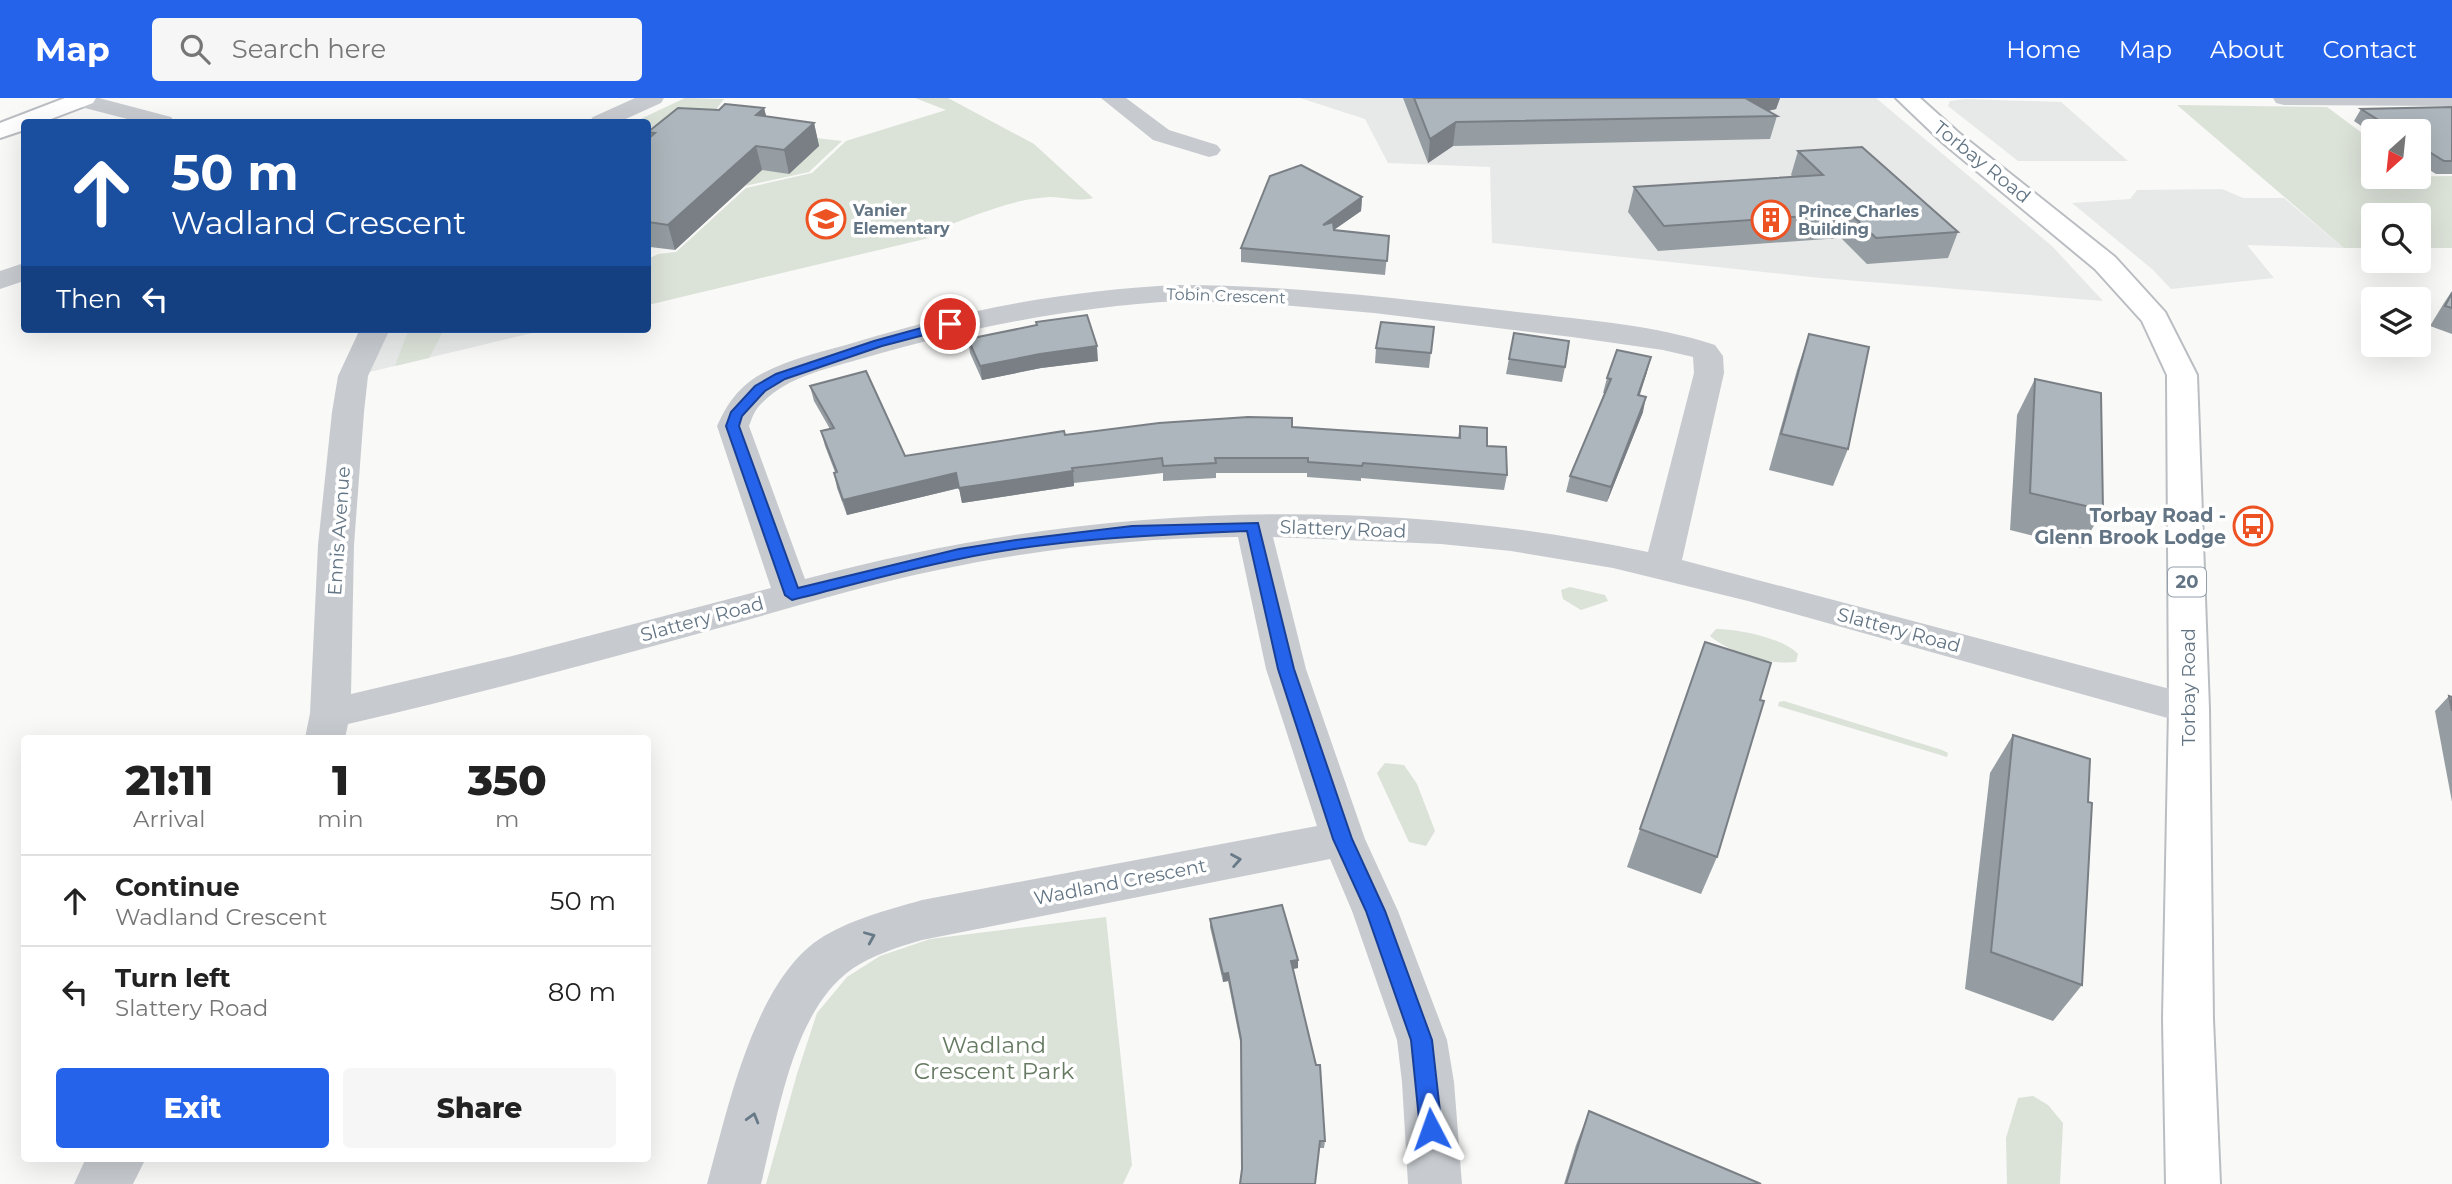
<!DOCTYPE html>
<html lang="en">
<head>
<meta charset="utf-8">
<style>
	body { margin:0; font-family:Montserrat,sans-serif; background:#f6f6f6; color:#222; height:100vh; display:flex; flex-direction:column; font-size:26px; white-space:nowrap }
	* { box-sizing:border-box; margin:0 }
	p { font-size:23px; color:#767676 }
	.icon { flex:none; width:38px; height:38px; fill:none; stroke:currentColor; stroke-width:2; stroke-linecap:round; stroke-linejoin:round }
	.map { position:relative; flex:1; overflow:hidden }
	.drawer { position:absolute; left:21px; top:637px; width:630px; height:427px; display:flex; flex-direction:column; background:#fff; border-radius:7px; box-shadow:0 7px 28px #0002 }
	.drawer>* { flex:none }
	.hud { position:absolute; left:21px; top:21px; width:630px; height:214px; border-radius:7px; box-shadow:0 7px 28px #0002; background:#1a4fa0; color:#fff; overflow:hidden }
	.needle { width:46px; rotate:207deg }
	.buttons { position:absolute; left:2361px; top:21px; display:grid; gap:14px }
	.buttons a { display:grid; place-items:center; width:70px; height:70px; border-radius:7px; background:#fff; box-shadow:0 7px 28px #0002; font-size:35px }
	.pin { position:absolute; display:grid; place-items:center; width:60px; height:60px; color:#fff; margin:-30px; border:4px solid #fff; border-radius:50%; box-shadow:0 2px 7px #0007 }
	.me { position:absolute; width:77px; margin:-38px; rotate:356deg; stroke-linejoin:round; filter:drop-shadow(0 0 5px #0008) }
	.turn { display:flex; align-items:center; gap:24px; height:147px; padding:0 35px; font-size:32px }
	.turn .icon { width:91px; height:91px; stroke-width:2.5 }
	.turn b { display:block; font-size:49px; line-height:60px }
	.then { display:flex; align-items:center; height:66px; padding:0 35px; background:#0003; gap:14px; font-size:26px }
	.eta { display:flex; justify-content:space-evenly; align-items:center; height:119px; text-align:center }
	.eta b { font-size:42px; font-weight:800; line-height:49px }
	.action { display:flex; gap:14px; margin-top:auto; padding:14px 35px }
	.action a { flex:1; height:80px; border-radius:7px; background:#2563eb; color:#fff; font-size:28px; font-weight:800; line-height:80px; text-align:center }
	.action a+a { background:#f6f6f6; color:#222 }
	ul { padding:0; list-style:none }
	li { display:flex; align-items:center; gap:21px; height:91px; padding:0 35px; border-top:2px solid #e0e0e0 }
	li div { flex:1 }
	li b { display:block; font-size:26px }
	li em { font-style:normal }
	header { display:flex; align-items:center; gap:42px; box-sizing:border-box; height:98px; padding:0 35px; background:#2563eb; color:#fff }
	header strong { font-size:33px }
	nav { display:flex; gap:38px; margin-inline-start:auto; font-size:24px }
	.search { width:490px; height:63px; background:#f6f6f6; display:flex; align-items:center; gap:18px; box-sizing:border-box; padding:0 24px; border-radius:7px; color:#767676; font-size:26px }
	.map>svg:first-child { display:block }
</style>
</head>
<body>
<header>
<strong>Map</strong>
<div class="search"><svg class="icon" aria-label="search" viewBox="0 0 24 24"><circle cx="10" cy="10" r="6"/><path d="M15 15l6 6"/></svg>Search here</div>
<nav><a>Home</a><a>Map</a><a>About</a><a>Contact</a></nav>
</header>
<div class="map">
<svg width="2452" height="1086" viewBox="0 0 2452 1086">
	<rect width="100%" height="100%" fill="#f9f9f7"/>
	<g fill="#e7e8e8">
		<path d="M1300,0H1876L2052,148L2103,203L1821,180L1492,145L1490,69L1388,65L1365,21Z"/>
		<path d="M1966,1L2061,4L2128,63H2018L1948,8L1950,3Z"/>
		<path d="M2222,91L2243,100H2284L2344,150L2247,147L2274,180L2171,191L2152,171L2072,105L2130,101L2137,92Z"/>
		<path d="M375,231H549L353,278Z"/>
	</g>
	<g fill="#dbe2d8">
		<path d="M685,0L724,1L711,18L648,35V24H634Z"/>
		<path d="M915,0H948L1034,46L1093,100C1077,104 1065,99 1050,99C1009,101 973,119 935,132L929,140L648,207V161L658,156L676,154L746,90L812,75L846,43L946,12Z"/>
		<path d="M2177,7L2327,9L2373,43V79L2452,78V150H2419L2418,117H2373V150H2344Z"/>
		<path d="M798,38L842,43L809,74L745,88Z"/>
		<path d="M409,231H457L444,232L429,260L395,268Z"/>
		<path d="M1570,489L1605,497L1608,503L1581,512L1563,501L1561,492Z"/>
		<path d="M1716,531C1738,531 1783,540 1798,556L1796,564C1768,567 1732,556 1710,538Z"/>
		<path d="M1784,603L1942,652L1948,655L1947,659L1778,608L1779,604Z"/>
		<path d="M1385,665L1404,667L1417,686L1435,733L1426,748L1409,744L1377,675Z"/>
		<path d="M1106,819L1132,1067L1123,1086H766L797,976L817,915L847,879L880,858L930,841Z"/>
		<path d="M2033,998L2048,1007L2063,1025L2060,1086H2007L2006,1040L2018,1000Z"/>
	</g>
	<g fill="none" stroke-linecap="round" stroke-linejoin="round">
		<defs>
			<g id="major">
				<path d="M65,0H96L93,5L43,24H24V32L0,40V25Z"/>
				<path d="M1896,0H1920L1959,35L2115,159L2165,214L2197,277L2209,611L2213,921L2220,1086H2166L2163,921L2169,611L2167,277L2142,223L2095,171L1943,45Z"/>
			</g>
		</defs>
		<use href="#major" stroke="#babec2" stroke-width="4"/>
		<g fill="#c7cbcf" fill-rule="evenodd">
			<path d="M71,0H99L171,19L175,24H139L73,7Z"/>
			<path d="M635,0H664L661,5L619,24H589L593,19Z"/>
			<path d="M1101,0H1126L1169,32L1217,47L1221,52L1217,57L1209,59L1153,42Z"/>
			<path d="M2273,0H2452V8L2284,7L2276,5Z"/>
			<path d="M24,165V183L0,191V173Z"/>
			<path d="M1179,187C1290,187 1399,201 1509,213C1574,221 1653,226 1715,247L1723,258L1724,275L1682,462L2189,596L2203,601L2209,611L2203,621L2189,626L1748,503L1613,470L1511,453L1441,446L1273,439L1306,571L1365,741L1398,813L1447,942L1454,984L1462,1086H1408L1402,984L1397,942L1352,813L1330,761L922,842C898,849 873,857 852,871C792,913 778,1019 761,1086H707C727,1014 753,887 818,842C848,822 887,812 922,802L1317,728L1266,571L1238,439C1138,440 1036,451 938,472C856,489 778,514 697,536C581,568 465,599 348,626L345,640H305L310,615L318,447L332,314L338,278L360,231H390L368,278L364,314L354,447L351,596L516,557L771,490L717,328C726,308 737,291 756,279C786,261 822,254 856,244C962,212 1068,192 1179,187ZM1179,203L1257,205L1374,215L1572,239L1663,252L1693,259L1694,275L1648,454C1368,394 1080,407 805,481L749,328C752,320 755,311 762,305C788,278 830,270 864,260C968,230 1070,209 1179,203Z"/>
			<path d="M86,1060H146L133,1086H74Z"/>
		</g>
		<use href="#major" fill="#fff" fill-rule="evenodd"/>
	</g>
	<g fill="#959da2">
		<path d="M1403,0H1780L1776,11L1768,13L1777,18L1770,41L1453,48L1428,65Z"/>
		<path d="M2452,9V76H2436L2418,65V33H2373V36L2354,23L2361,11Z"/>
		<path d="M764,10L766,18L814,25L819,48L789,76L762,72L675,152L650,149L648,151V34L719,12Z"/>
		<path d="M1798,53L1958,134L1948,160L1867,166L1841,140L1658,153L1628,114L1634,89L1793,79L1791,77Z"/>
		<path d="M1362,99L1361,113L1334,132L1389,138L1385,177L1241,164V150Z"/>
		<path d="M2452,193V236L2430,228L2444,205Z"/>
		<path d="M1434,229L1429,270L1375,265L1376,250Z"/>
		<path d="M1514,235L1565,269L1562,284L1506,276Z"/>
		<path d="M1809,236L1848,351L1833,388L1769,372L1797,272Z"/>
		<path d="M968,241L1098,263L1041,270L982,282L970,255Z"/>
		<path d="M1647,274L1639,297L1643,314L1607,404L1566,394L1570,378L1605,295H1603L1607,280Z"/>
		<path d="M2035,281L2103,412L2081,450L2010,432L2017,317Z"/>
		<path d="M810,288L905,358L1065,337L1292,329L1458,340L1460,328L1487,348L1507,377L1504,392L1361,380V383L1307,379V375H1216V380L1163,383V375L1074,385V388L962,405L959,390L847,417L837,390L834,375L835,374L825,348L821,333L830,331L814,303Z"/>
		<path d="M1705,544L1760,602L1717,759L1701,796L1627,769Z"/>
		<path d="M2449,598L2452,599V704L2435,613Z"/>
		<path d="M2013,637L2088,704L2082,887L2053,923L1965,891L1990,675Z"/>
		<path d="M1210,821L1298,870L1293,871L1325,1043L1324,1050H1319L1242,1072L1241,948L1228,883L1223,884L1210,829Z"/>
		<path d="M1589,1013L1761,1086H1564L1576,1047Z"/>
	</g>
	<g fill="#797f84">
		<path d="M1738,0H1780L1776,11L1740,19Z"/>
		<path d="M764,10L770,34L756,17Z"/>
		<path d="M1456,24L1453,48L1428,65L1430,41Z"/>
		<path d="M814,25L819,48L789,76L784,52Z"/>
		<path d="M756,48L762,72L675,152L668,127Z"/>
		<path d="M1362,99L1361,113L1322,140L1323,127Z"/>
		<path d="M648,140L650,149L648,151Z"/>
		<path d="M1097,248L1098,263L1041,270L982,282L980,268L1040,256Z"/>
		<path d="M1651,259L1647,274L1635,312L1638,297Z"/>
		<path d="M1646,299L1643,314L1607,404L1611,389Z"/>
		<path d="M1073,373L1074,388L962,405L959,390Z"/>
		<path d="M956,375L959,390L847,417L843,402Z"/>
		<path d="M1298,862V870L1291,871V863Z"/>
		<path d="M1228,875V883L1223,884V876Z"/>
	</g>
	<g fill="#adb6bc" stroke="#797f84" stroke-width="2">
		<path d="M1414,0H1745L1777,18L1456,24L1430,41Z"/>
		<path d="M725,6L764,10L756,17L814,25L784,52L756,48L668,127L648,124V41L655,35L648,34L678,10L719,12Z"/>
		<path d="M2452,9V63H2444L2418,47V33H2396L2361,11Z"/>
		<path d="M1862,49L1958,134L1876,140L1850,115L1664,128L1634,89L1823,77L1798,53Z"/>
		<path d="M1301,67L1362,99L1323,127L1333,124L1334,132L1389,138L1387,163L1241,150L1270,78Z"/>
		<path d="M2452,195V210L2445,208Z"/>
		<path d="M1087,217L1097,248L1040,256L980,268L968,241L1037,227L1036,224Z"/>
		<path d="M1381,224L1434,229L1431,255L1376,250Z"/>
		<path d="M1514,235L1569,243L1565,269L1509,261Z"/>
		<path d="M1809,236L1869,249L1848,351L1781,336Z"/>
		<path d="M1617,252L1651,259L1638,297L1646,299L1611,389L1570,378L1611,281L1607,280Z"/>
		<path d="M866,273L905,358L1064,333L1065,337L1159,325L1248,319L1292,320V329L1460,340V328L1487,330V348L1506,349L1507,377L1363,365L1362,368L1308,364V360H1215L1216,365L1163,368L1162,360L1072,370L1073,373L959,390L956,375L843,402L834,375L837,374L821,333L834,330L810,288Z"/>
		<path d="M2035,281L2101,295L2103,412L2030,395Z"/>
		<path d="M1705,544L1771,565L1760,602L1764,603L1717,759L1640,731Z"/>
		<path d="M2449,598L2452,599V613Z"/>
		<path d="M2013,637L2090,661L2088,704L2092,705L2082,887L1991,854Z"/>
		<path d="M1282,807L1298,862L1291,863L1316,967H1320L1325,1043H1320L1315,1086H1240L1242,1071L1241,941L1228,875L1223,876L1210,821Z"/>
		<path d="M1589,1013L1761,1086H1566Z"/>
	</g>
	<defs><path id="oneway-chevron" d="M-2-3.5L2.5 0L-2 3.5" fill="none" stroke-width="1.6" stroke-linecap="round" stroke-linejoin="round" transform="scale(1.75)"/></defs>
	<g stroke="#687988">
		<use href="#oneway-chevron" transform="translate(1236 762) rotate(-10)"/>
		<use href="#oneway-chevron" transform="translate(870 839) rotate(-23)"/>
		<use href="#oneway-chevron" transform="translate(753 1020) rotate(-74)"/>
	</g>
	<path fill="#2563eb" stroke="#184099" stroke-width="2" d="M950,222L956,226L955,229L882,248L785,281L765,293L742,318L739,328L798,490L959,451L1016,442L1132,428L1258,425L1294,571L1352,741L1385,813L1432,942L1442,1031L1439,1039L1431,1042L1423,1039L1420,1031L1411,942L1366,813L1333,741L1278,571L1247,433C1151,437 1054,441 959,461C903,472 848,488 792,502L785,497L726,328L731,314L755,288L776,276L874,243Z"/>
	<defs>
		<symbol id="school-ring" viewBox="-11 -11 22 22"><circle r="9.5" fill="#fff" stroke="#ed5223" stroke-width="1.5"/><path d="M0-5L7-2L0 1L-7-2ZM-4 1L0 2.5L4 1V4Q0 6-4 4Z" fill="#ed5223"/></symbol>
		<symbol id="building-ring" viewBox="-11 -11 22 22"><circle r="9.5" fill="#fff" stroke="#ed5223" stroke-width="1.5"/><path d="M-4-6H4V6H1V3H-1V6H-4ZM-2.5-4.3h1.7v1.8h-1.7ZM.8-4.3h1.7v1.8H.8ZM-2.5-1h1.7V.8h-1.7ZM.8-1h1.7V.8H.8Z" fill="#ed5223"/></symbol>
		<symbol id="bus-ring" viewBox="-11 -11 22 22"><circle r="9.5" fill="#fff" stroke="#ed5223" stroke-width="1.5"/><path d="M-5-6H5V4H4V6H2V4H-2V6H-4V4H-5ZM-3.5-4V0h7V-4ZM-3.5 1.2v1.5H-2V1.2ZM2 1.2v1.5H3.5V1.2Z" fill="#ed5223"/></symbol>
	</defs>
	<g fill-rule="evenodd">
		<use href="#school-ring" x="804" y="99" width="44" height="44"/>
		<use href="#building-ring" x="1749" y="100" width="44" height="44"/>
		<use href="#bus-ring" x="2231" y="406" width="44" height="44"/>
	</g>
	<g text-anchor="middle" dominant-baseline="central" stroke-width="7" stroke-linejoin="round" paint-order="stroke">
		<g font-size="16" font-weight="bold" fill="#637584" stroke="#fff" text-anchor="start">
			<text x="853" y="112">Vanier<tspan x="853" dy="18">Elementary</tspan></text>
			<text x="1798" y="113">Prince Charles<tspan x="1798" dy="18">Building</tspan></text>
		</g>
		<g font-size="16" fill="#637584" stroke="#fff">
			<text transform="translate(1226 198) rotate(2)">Tobin Crescent</text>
		</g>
		<rect fill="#fff" stroke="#929ea9" stroke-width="2" x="2168" y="469.5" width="38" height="29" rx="5"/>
		<g font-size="18" font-weight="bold" fill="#637584">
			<text x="2187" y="484">20</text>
		</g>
		<g font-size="19" fill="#637584" stroke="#fff">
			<text transform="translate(1982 64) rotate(39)">Torbay Road</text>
			<text transform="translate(1343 431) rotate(2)">Slattery Road</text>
			<text transform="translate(339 433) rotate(-86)">Ennis Avenue</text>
			<text transform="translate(702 521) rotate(-15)">Slattery Road</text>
			<text transform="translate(1899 532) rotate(15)">Slattery Road</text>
			<text transform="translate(2188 589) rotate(-90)">Torbay Road</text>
			<text transform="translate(1120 784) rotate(-11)">Wadland Crescent</text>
		</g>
		<g font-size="19" font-weight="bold" fill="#637584" stroke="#fff" text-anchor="end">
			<text x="2226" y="417">Torbay Road -<tspan x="2226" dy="22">Glenn Brook Lodge</tspan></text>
		</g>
		<g font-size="23" fill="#667a62" stroke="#fff">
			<text x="994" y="947">Wadland<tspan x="994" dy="26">Crescent Park</tspan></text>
		</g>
	</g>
</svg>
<div class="buttons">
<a><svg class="needle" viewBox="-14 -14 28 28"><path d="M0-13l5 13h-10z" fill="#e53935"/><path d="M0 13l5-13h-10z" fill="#767676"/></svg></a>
<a><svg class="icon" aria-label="search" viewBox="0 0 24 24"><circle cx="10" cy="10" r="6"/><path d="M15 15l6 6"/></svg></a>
<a><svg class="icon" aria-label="layers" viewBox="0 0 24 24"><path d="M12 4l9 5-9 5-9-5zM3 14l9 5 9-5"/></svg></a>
</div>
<div class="pin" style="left:950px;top:226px;background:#d93025"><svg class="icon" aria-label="arrive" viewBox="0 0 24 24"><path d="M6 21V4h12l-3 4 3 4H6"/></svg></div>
<svg class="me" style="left:1431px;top:1031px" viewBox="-20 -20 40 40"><path d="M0-17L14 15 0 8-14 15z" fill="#2563eb" stroke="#fff" stroke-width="4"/></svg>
<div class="hud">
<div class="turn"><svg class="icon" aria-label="ahead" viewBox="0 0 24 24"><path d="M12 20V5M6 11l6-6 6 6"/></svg><div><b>50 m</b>Wadland Crescent</div></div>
<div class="then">Then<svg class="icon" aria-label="left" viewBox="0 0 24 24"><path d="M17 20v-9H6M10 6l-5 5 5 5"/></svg></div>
</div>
<section class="drawer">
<div class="eta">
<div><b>21:11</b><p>Arrival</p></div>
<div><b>1</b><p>min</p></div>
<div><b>350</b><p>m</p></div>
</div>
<ul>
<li><svg class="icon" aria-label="ahead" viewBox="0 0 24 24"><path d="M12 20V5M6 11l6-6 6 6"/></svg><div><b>Continue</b><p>Wadland Crescent</p></div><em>50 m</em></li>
<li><svg class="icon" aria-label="left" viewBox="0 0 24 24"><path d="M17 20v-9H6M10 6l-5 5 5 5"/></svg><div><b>Turn left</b><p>Slattery Road</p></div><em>80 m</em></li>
</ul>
<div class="action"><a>Exit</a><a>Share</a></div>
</section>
</div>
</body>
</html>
